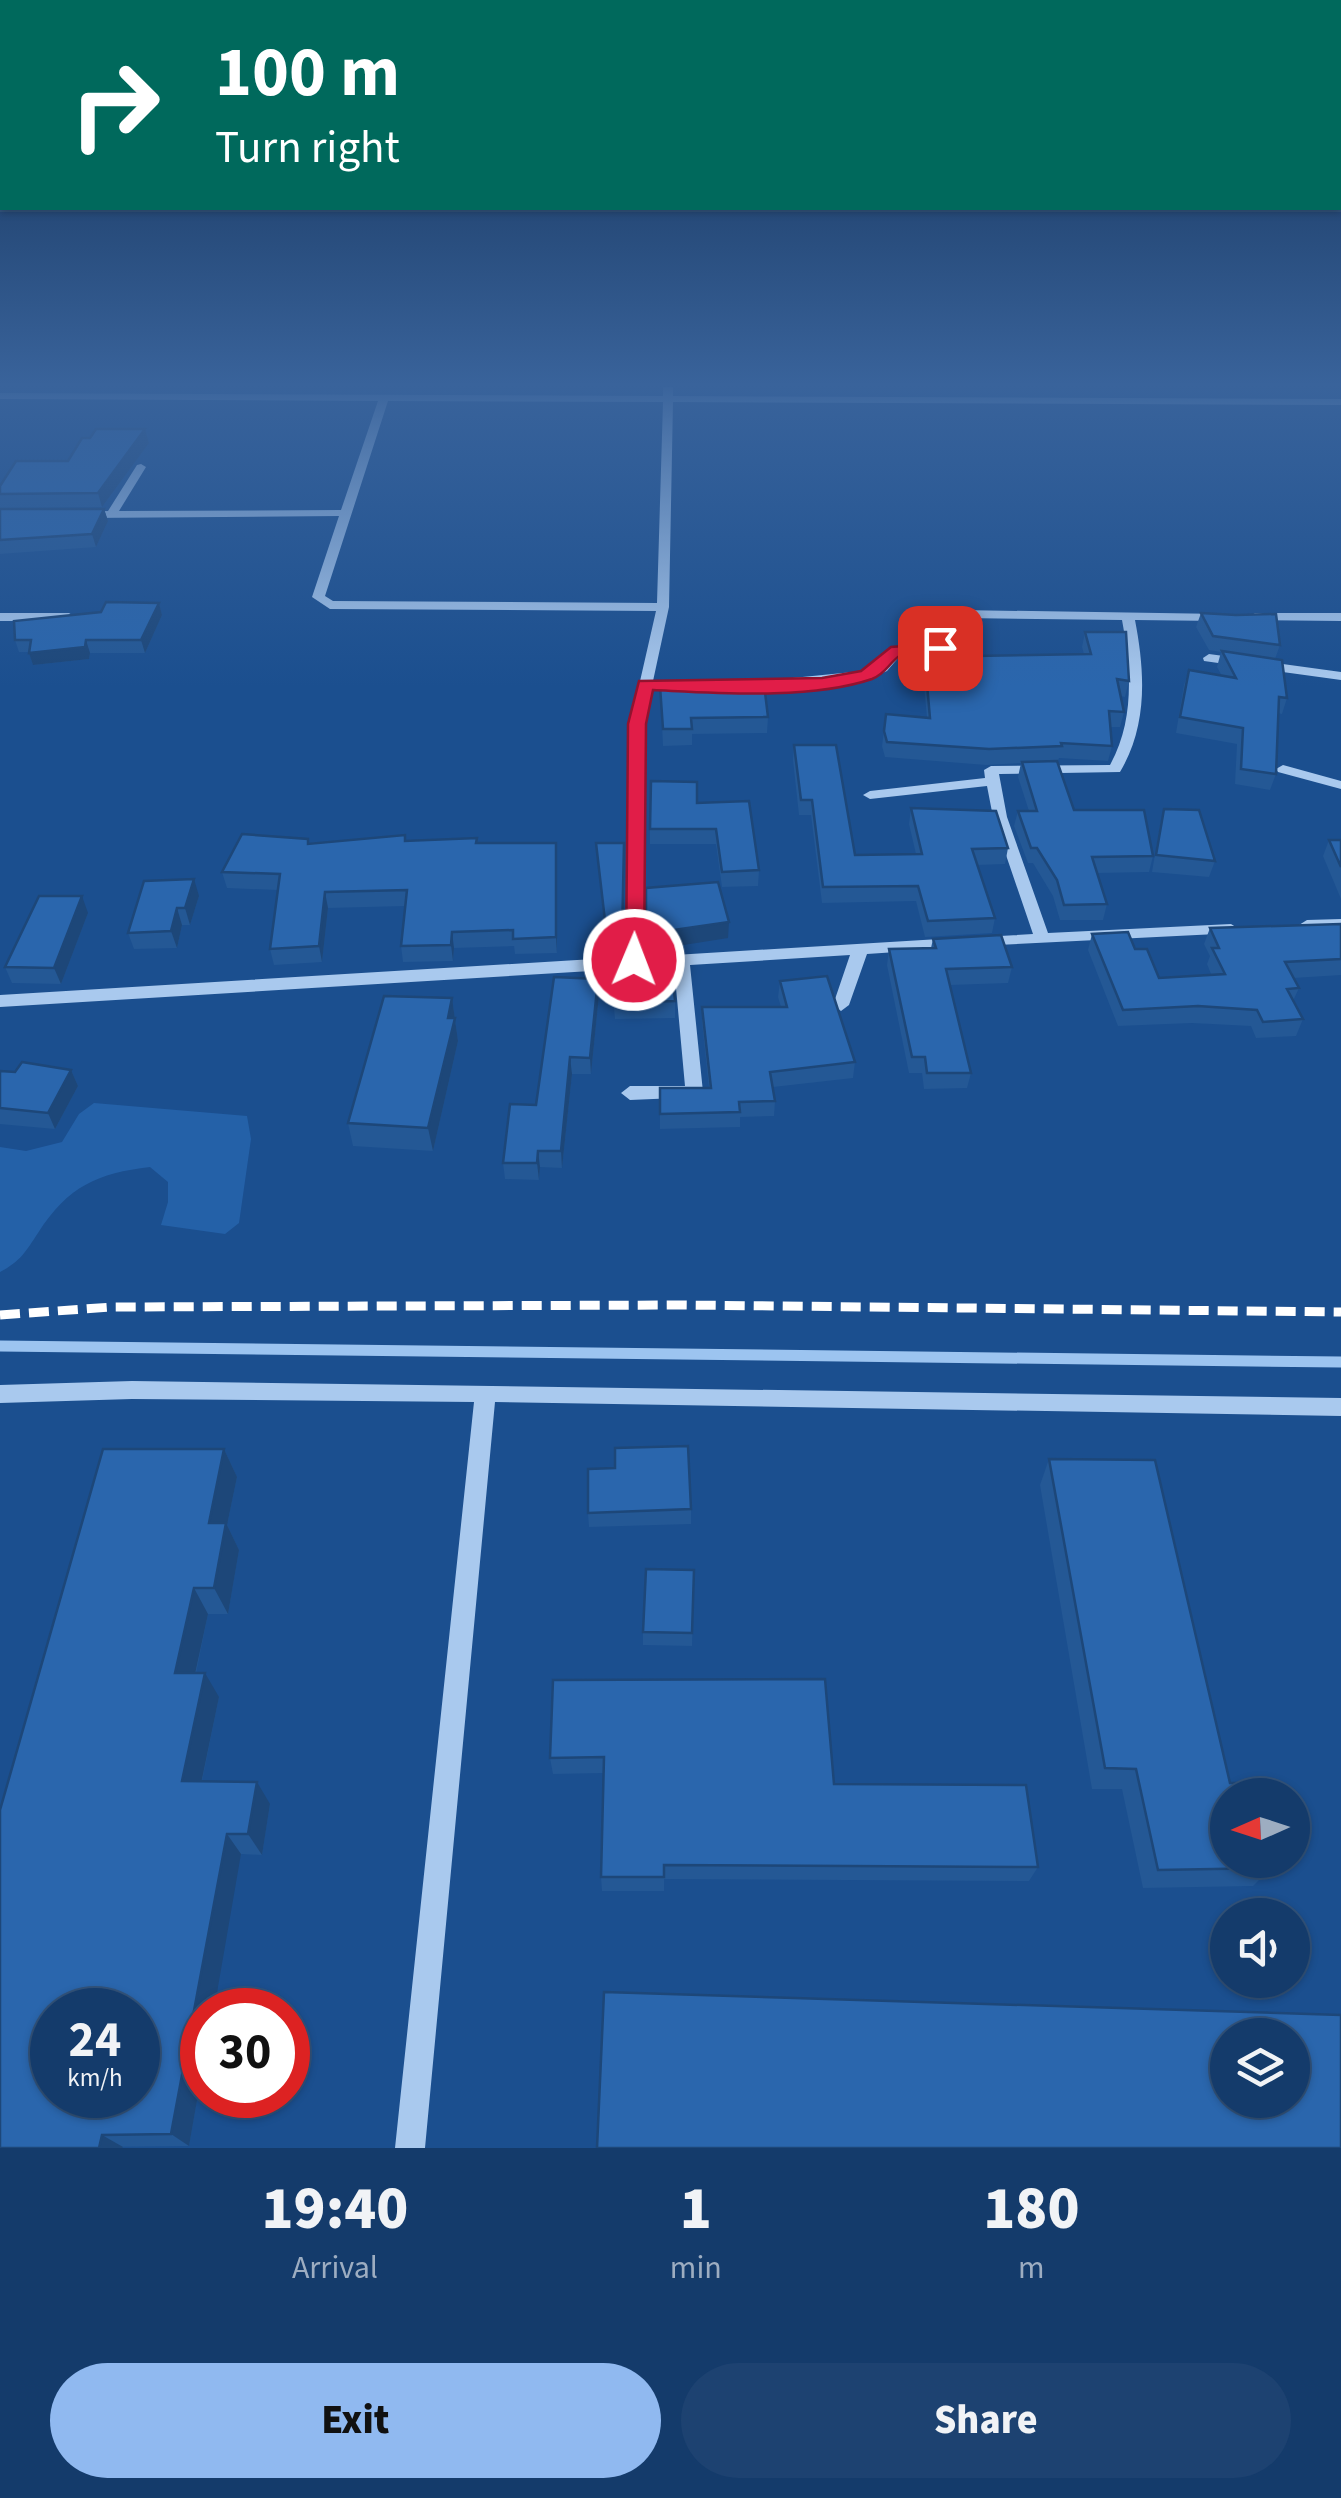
<!DOCTYPE html>
<html lang="en">
<head>
<meta charset="utf-8">
<style>
	body { margin:0; font-family:"Source Sans 3",sans-serif; background:#1d4271; color:#f1f3f6; height:100vh; display:flex; flex-direction:column; font-size:38px; white-space:nowrap }
	* { box-sizing:border-box; margin:0 }
	p { font-size:32px; color:#9dadc1 }
	.icon { flex:none; width:55px; height:55px; fill:none; stroke:currentColor; stroke-width:2; stroke-linecap:round; stroke-linejoin:round }
	.map { position:relative; height:2148px; overflow:hidden }
	.side { display:flex; flex-direction:column; background:#143b6b; flex:1 }
	.side>* { flex:none }
	.hud { position:absolute; left:0px; top:0px; width:1342px; height:210px; box-shadow:0 2px 8px #0004,0 0 0 2px #33557e; background:#00695c; color:#fff; overflow:hidden }
	.needle { width:65px; rotate:267deg }
	.buttons { position:absolute; left:1210px; top:1778px; display:grid; gap:20px }
	.buttons a { display:grid; place-items:center; width:100px; height:100px; border-radius:50%; background:#143b6b; box-shadow:0 2px 8px #0004,0 0 0 2px #33557e; font-size:50px }
	.speed { position:absolute; left:30px; top:1988px; display:flex; gap:20px; font-size:50px; font-weight:700; text-align:center }
	.speed>* { display:grid; place-content:center; width:130px; height:130px; border-radius:50%; background:#143b6b; box-shadow:0 2px 8px #0004,0 0 0 2px #33557e; line-height:1 }
	.speed small { font-size:25px; font-weight:400 }
	.speed .limit { border:15px solid #d22; background:#fff; color:#111 }
	.pin { position:absolute; display:grid; place-items:center; width:85px; height:85px; color:#fff; margin:-42px; border-radius:20px; box-shadow:0 5px 15px #0006 }
	.me { position:absolute; width:110px; margin:-55px; rotate:1deg; stroke-linejoin:round; filter:drop-shadow(0 0 8px #0008) }
	.turn { display:flex; align-items:center; gap:35px; height:210px; padding:0 50px; font-size:45px }
	.turn .icon { width:130px; height:130px; stroke-width:2.5 }
	.turn b { display:block; font-size:70px; line-height:85px }
	.eta { display:flex; justify-content:space-evenly; align-items:center; height:170px; text-align:center }
	.eta b { font-size:60px; font-weight:800; line-height:70px }
	.cta { display:flex; gap:20px; margin-top:auto; padding:20px 50px }
	.cta a { flex:1; height:115px; border-radius:60px; background:#90b9f0; color:#111; font-size:40px; font-weight:800; line-height:115px; text-align:center }
	.cta a+a { background:#1d4271; color:#f1f3f6 }
	.map>svg:first-child { display:block }
</style>
</head>
<body>
<div class="map">
<svg width="1341" height="2148" viewBox="0 0 1341 2148">
	<rect width="100%" height="100%" fill="#1b4f8f"/>
	<path fill="#2461a8" d="M94,1103L247,1116L251,1139L239,1223L225,1234L161,1225L168,1202V1182L150,1167C98,1173 68,1186 38,1233C26,1251 21,1261 0,1272V1147L26,1151L62,1142L79,1114Z"/>
	<g fill="none" stroke-linecap="round" stroke-linejoin="round">
		<path stroke="#9cc4f0" stroke-width="11" d="M0,1346L1341,1362"/>
		<g fill="#a9c9ee" fill-rule="evenodd">
			<path d="M663,387H673V396L1341,399V405L673,402L669,607L653,681L690,683L697,687L690,691L652,689L644,725L642,957L956,938L964,943L956,948L867,954L849,1005L841,1011L833,1005L850,955L690,965L703,1092L700,1097L630,1100L621,1093L630,1086H685L674,966L0,1007V995L626,957L630,725L656,611L330,609L312,597L339,516L85,518L79,515L85,512L108,511L137,465L141,464L146,467L119,511L341,510L378,401L0,399V393L663,396ZM388,401L663,402L657,603L333,601L325,596Z"/>
			<path d="M959,610L1223,614L1225,617L1219,621L1135,620C1145,672 1148,725 1120,772L999,774L1007,817L1048,933L1231,924L1239,929L1237,933L976,946L974,942L982,937L1033,934L993,817L987,786L870,799L863,795L870,791L985,778L984,770L991,766L1110,765C1135,720 1131,668 1122,620L962,618L959,622L957,644L900,656L887,671L871,678L741,691L734,687L741,683L863,671L877,665L890,651L946,639L947,621Z"/>
			<path d="M0,613H69L75,617L69,621H0Z"/>
			<path d="M1255,613H1341V621L1251,620L1249,617Z"/>
			<path d="M1209,654L1341,672V680L1204,661L1203,658Z"/>
			<path d="M1283,765L1341,781V789L1278,772L1276,769Z"/>
			<path d="M1341,919V929L1307,930L1299,925L1307,920Z"/>
			<path d="M132,1381L1341,1398V1416L495,1402L425,2148H395L474,1402L132,1399L0,1403V1385Z"/>
		</g>
		<path stroke="#fff" stroke-width="9" stroke-dasharray="20 9" stroke-linecap="butt" d="M0,1315L112,1307L683,1305L1341,1312"/>
	</g>
	<g fill="#245895">
		<path d="M145,429L149,443L102,507L0,508V486L68,461L90,438Z"/>
		<path d="M0,509H104L108,521L96,547L0,554Z"/>
		<path d="M159,603L162,615L145,653H90L89,659L33,665L29,652H19L15,640L101,612Z"/>
		<path d="M1201,613L1280,645L1275,659L1287,698L1282,714L1278,713L1276,774L1270,790L1235,784L1237,744L1176,733L1184,685L1189,670L1222,676L1217,667L1221,652L1209,650L1196,627Z"/>
		<path d="M1085,632L1129,681L1125,697L1120,696L1124,712L1120,727H1110L1112,746L1108,761L1059,758L1057,762L1074,810L1153,856L1149,872L1097,873L1107,904L1103,920H1060L1053,896L1033,863H1028L1014,826L1018,811H1029L1018,777L1021,763L986,765L885,757L882,746L886,714L927,717L922,665L924,650L975,656L1084,654L1082,647Z"/>
		<path d="M660,686L768,717L767,733L692,734V745L663,746Z"/>
		<path d="M794,745L855,855L916,854L909,824L911,808L1008,848L1005,864L977,865L995,918L992,933L925,937L916,901L822,903L811,815H799L793,760Z"/>
		<path d="M697,803L759,870L758,886L722,887L716,844H650V829Z"/>
		<path d="M1164,809L1215,861L1209,877L1152,872L1160,825Z"/>
		<path d="M405,835L406,841L556,843L557,953L515,954L514,946L454,948L453,961L403,962L401,946L406,906L328,908L322,962L274,965L270,949L278,890L227,888L222,872L309,843Z"/>
		<path d="M1329,840H1341V899L1323,856Z"/>
		<path d="M596,843H624L622,952L607,953Z"/>
		<path d="M199,896L190,925H182L177,948L134,949L128,933Z"/>
		<path d="M88,913L61,984L12,983L5,967Z"/>
		<path d="M1341,924V975L1293,978L1299,988L1293,1001L1303,1019L1296,1036L1256,1038L1251,1026L1192,1023L1118,1026L1088,950L1092,934L1135,949L1159,978L1211,974L1207,964L1210,956L1204,944L1210,928Z"/>
		<path d="M933,939L1012,967L1008,983L950,985L971,1073L967,1088L924,1089L922,1073H909L887,965L889,949L931,948Z"/>
		<path d="M609,955L675,1001V1018L615,1019Z"/>
		<path d="M780,981L855,1062L853,1078L773,1087L775,1101L774,1116L740,1117V1127L660,1129V1088H709L702,1022V1007H781L778,997Z"/>
		<path d="M599,995L591,1074H572L562,1168L540,1167L539,1180L505,1179L503,1163Z"/>
		<path d="M452,998L458,1041L433,1151L353,1146L348,1123Z"/>
		<path d="M71,1070L78,1086L55,1129L0,1124V1071L15,1072Z"/>
		<path d="M224,1449L237,1477L227,1525L239,1550L228,1614H208L196,1673L219,1697L202,1781L270,1804L262,1855L241,1854L202,2010V2072L189,2146L0,2148Z"/>
		<path d="M1049,1459L1230,1783L1271,1868L1253,1886L1143,1888L1122,1789H1092L1040,1485Z"/>
		<path d="M615,1468L691,1509V1524L589,1527L588,1513Z"/>
		<path d="M694,1570L692,1646L643,1645V1632Z"/>
		<path d="M553,1680L834,1784L1038,1867L1029,1881L664,1879V1891H602L601,1877L604,1773L553,1774L550,1758Z"/>
	</g>
	<g fill="#1d4779">
		<path d="M145,429L149,443L102,507L98,493Z"/>
		<path d="M104,509L108,521L96,547L92,534Z"/>
		<path d="M159,603L162,615L145,653L141,640Z"/>
		<path d="M86,640L90,653L89,659L33,665L29,653Z"/>
		<path d="M556,843L557,859V953L556,937Z"/>
		<path d="M194,879L199,896L190,925L185,908Z"/>
		<path d="M325,892L328,908L322,962L319,946Z"/>
		<path d="M82,896L88,913L61,984L54,968Z"/>
		<path d="M177,908L182,925L177,948L171,931Z"/>
		<path d="M729,922L728,938L646,951V934Z"/>
		<path d="M452,932L454,948L453,961L451,945Z"/>
		<path d="M598,979L599,995L591,1074L590,1058Z"/>
		<path d="M452,998L458,1041L433,1151L428,1128Z"/>
		<path d="M570,1057L572,1074L562,1168L561,1151Z"/>
		<path d="M71,1070L78,1086L55,1129L48,1113Z"/>
		<path d="M538,1151L540,1167L539,1180L537,1163Z"/>
		<path d="M224,1449L237,1477L227,1525L239,1550L228,1614L214,1588L209,1523Z"/>
		<path d="M194,1588L208,1614L190,1697L175,1673Z"/>
		<path d="M205,1673L219,1697L197,1803L182,1781Z"/>
		<path d="M257,1782L270,1804L262,1855L248,1834Z"/>
		<path d="M227,1834L241,1854L214,2010H202V2072L189,2146L171,2134Z"/>
		<path d="M102,2135L123,2147L122,2148H99Z"/>
	</g>
	<g fill="#2a66ad" stroke="#1d4779" stroke-width="2.5" fill-rule="evenodd">
		<path d="M96,429H145L98,493L0,494V486L16,461H68L82,438H90Z"/>
		<path d="M0,509H104L92,534L0,540Z"/>
		<path d="M106,602L159,603L141,640H86L85,647L29,653L31,640H15L14,621L101,612Z"/>
		<path d="M1201,613L1236,615L1276,614L1280,645L1213,636Z"/>
		<path d="M1085,632H1126L1129,681L1117,679L1124,712L1109,711L1112,746L1061,743L1062,746L989,749L887,742L884,731L886,714L930,718L924,650L974,652L975,656L1091,654Z"/>
		<path d="M1222,651L1282,660L1287,698L1279,697L1276,774L1241,769L1243,728L1180,717L1189,670L1236,678Z"/>
		<path d="M764,684L768,717L691,718L692,729H663L660,686Z"/>
		<path d="M794,745H836L855,855L922,854L911,808L996,811L1008,848L972,849L995,918L928,921L918,886L823,887L812,800H801Z"/>
		<path d="M1057,761L1074,810H1144L1153,856L1092,857L1107,904L1064,905L1057,880L1037,848H1031L1018,811H1037L1022,762Z"/>
		<path d="M651,781L697,782V803L749,801L759,870L722,872L716,829H650Z"/>
		<path d="M1164,809L1199,810L1215,861L1156,855Z"/>
		<path d="M242,834L308,839V844L405,835V841L477,838L476,843H556V937L513,939V930L452,932L451,945L401,946L407,890L325,892L319,946L270,949L280,874L222,872Z"/>
		<path d="M1329,840H1341V867Z"/>
		<path d="M596,843H624L622,937L607,938Z"/>
		<path d="M194,879L185,908H177L171,931L128,933L144,881Z"/>
		<path d="M718,882L729,922L646,934V888Z"/>
		<path d="M39,896H82L54,968L5,967Z"/>
		<path d="M1341,924V959L1285,962L1299,988L1287,989L1303,1019L1263,1022L1257,1010L1198,1006L1123,1010L1092,934L1128,932L1135,949H1147L1159,978L1225,974L1212,948H1219L1210,928Z"/>
		<path d="M1001,935L1012,967L946,969L971,1073H927L925,1057H912L889,949L936,948L933,939Z"/>
		<path d="M670,951L675,1001L614,1003L609,955Z"/>
		<path d="M827,976L855,1062L770,1072L775,1101L739,1102L740,1112L660,1114V1088H711L702,1007H787L780,981Z"/>
		<path d="M554,977L598,979L590,1058L570,1057L561,1151H538L537,1163H503L510,1104L536,1105Z"/>
		<path d="M384,996L452,998L448,1018H455L428,1128L348,1123Z"/>
		<path d="M22,1062L71,1070L48,1113L0,1108V1071L15,1072Z"/>
		<path d="M688,1446L691,1509L588,1513V1469L615,1468V1448Z"/>
		<path d="M103,1449H224L209,1523H226L214,1588H194L175,1673H205L182,1781L257,1782L248,1834H227L171,2134L102,2135L99,2148H0V1810ZM52,2010H138V2095H52Z"/>
		<path d="M1049,1459L1155,1460L1230,1783H1248L1251,1795H1228V1860H1269L1271,1868L1158,1870L1136,1769L1105,1768Z"/>
		<path d="M646,1569L694,1570L692,1633L643,1632Z"/>
		<path d="M825,1679L834,1784L1026,1785L1038,1867L664,1865V1877H601L604,1757L550,1758L553,1680Z"/>
		<path d="M604,1992L1341,2015V2148H597ZM1228,2035H1292V2100H1228Z"/>
	</g>
	<linearGradient id="sky" x2="0" y2="1"><stop stop-color="#0f2b4f"/><stop offset="0.56" stop-color="#39639b"/><stop offset="1" stop-color="#39639b" stop-opacity="0"/></linearGradient>
	<rect width="1341" height="687" fill="url(#sky)"/>
	<path fill="#e11d48" stroke="#92132f" stroke-width="2.5" d="M940,643L948,648L946,652L901,655C889,662 887,673 872,679C810,700 718,693 653,690L646,724L644,960L641,966H626L628,724L639,681L822,678L861,671L891,647Z"/>
</svg>
<div class="buttons">
<a><svg class="needle" viewBox="-14 -14 28 28"><path d="M0-13l5 13h-10z" fill="#e53935"/><path d="M0 13l5-13h-10z" fill="#9dadc1"/></svg></a>
<a><svg class="icon" aria-label="sound" viewBox="0 0 24 24"><path d="M4 9h4l5-4v14l-5-4H4zM17 9q2 3 0 6"/></svg></a>
<a><svg class="icon" aria-label="layers" viewBox="0 0 24 24"><path d="M12 4l9 5-9 5-9-5zM3 14l9 5 9-5"/></svg></a>
</div>
<div class="speed"><div>24<small>km/h</small></div><div class="limit">30</div></div>
<div class="pin" style="left:940px;top:648px;background:#d93025"><svg class="icon" aria-label="arrive" viewBox="0 0 24 24"><path d="M6 21V4h12l-3 4 3 4H6"/></svg></div>
<svg class="me" style="left:634px;top:960px" viewBox="-20 -20 40 40"><circle r="17" fill="#e11d48" stroke="#fff" stroke-width="3"/><path d="M0-11L8 9 0 5-8 9z" fill="#fff"/></svg>
<div class="hud">
<div class="turn"><svg class="icon" aria-label="right" viewBox="0 0 24 24"><path d="M7 20v-9h11M14 6l5 5-5 5"/></svg><div><b>100 m</b>Turn right</div></div>
</div>
</div>
<section class="side">
<div class="eta">
<div><b>19:40</b><p>Arrival</p></div>
<div><b>1</b><p>min</p></div>
<div><b>180</b><p>m</p></div>
</div>
<div class="cta"><a>Exit</a><a>Share</a></div>
</section>
</body>
</html>
